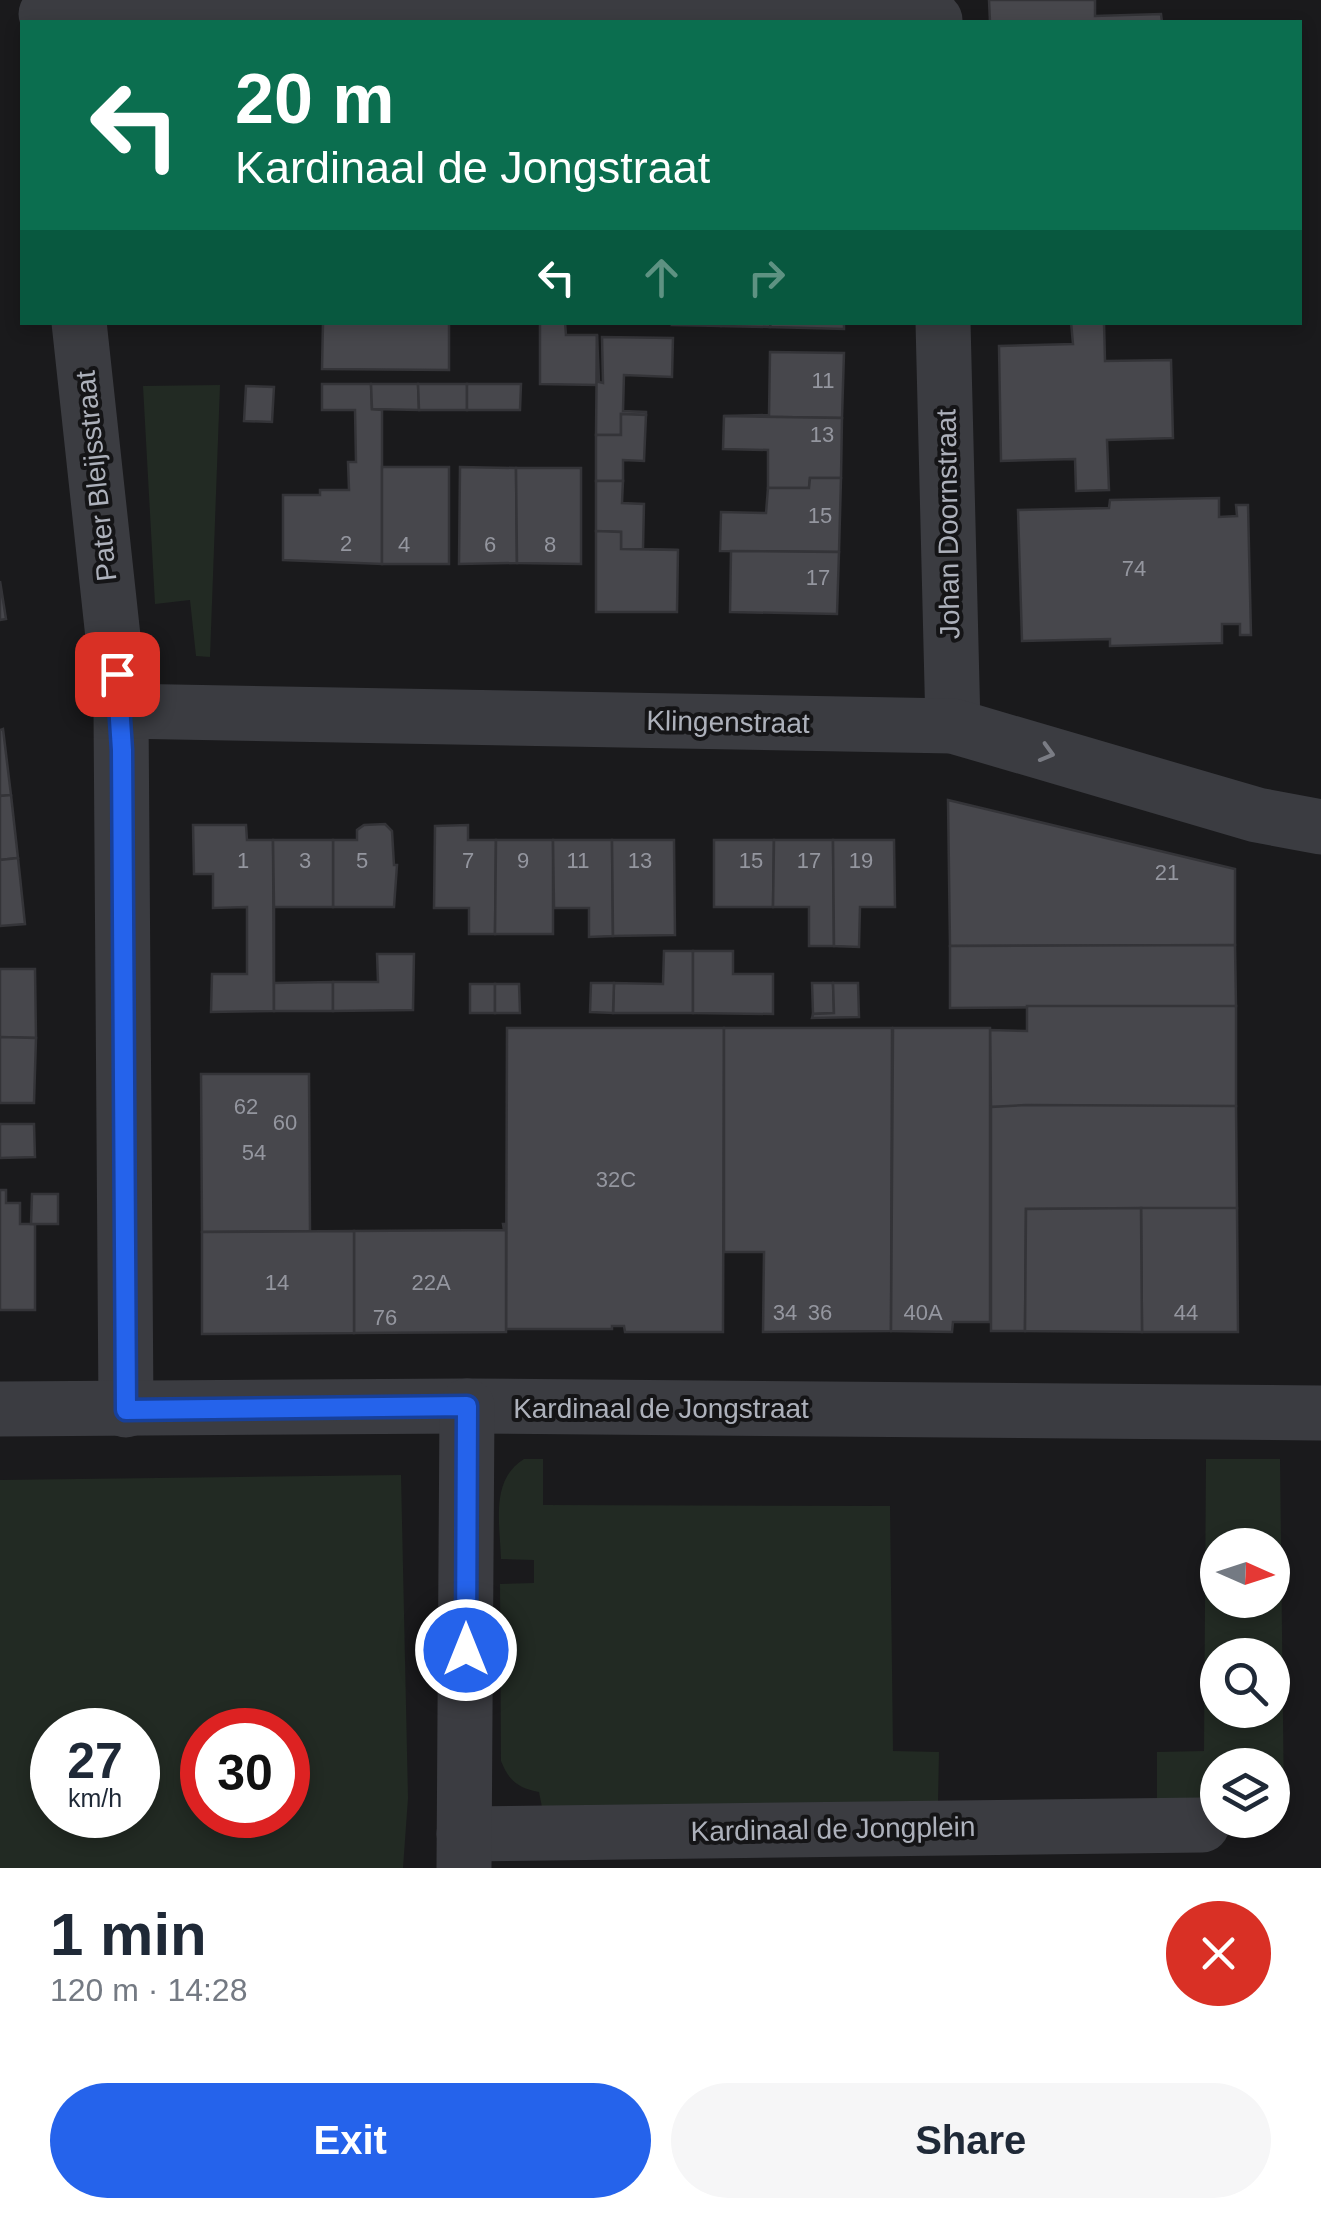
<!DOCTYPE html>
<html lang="en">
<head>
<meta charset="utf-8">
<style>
	body { margin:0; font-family:Arial,sans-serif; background:#f6f6f7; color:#1f2937; height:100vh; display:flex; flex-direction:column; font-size:38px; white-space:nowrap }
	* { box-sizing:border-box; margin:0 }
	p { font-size:32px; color:#747a83 }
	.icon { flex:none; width:55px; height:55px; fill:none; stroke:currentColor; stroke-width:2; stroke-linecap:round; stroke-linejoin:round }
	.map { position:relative; height:1868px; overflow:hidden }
	.side { display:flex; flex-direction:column; background:#fff; flex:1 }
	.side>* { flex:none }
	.guide { position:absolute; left:20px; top:20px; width:1282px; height:305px; border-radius:0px; box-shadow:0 5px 15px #0003; background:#0b6e4f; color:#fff; overflow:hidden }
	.needle { width:65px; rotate:93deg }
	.controls { position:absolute; left:1200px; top:1528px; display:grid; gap:20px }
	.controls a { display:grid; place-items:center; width:90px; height:90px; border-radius:50%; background:#fff; box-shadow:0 5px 15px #0003; font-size:50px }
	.speed { position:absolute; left:30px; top:1708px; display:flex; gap:20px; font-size:50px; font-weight:700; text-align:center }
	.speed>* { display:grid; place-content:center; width:130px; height:130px; border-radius:50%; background:#fff; box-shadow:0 5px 15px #0003; line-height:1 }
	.speed small { font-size:25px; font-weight:400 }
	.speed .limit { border:15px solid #d22; background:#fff; color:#111 }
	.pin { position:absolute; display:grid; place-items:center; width:85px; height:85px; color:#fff; margin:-42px; border-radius:20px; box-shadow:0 5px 15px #0006 }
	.me { position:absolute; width:110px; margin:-55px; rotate:0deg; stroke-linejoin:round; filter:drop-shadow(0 0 8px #0008) }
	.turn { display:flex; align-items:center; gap:35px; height:210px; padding:0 50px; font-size:45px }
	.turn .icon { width:130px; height:130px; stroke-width:2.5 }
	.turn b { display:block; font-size:70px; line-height:85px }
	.lanes { display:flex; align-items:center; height:95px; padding:0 50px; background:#0003; justify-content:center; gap:50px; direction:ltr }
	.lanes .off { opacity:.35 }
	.round { display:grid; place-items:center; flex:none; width:105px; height:105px; border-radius:52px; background:#f6f6f7 }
	.summary { display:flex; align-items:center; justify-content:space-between; height:170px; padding:0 50px }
	h1 { font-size:60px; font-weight:700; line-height:75px }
	.cta { display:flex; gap:20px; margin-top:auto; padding:20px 50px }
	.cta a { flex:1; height:115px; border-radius:60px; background:#2563eb; color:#fff; font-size:40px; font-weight:700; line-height:115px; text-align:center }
	.cta a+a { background:#f6f6f7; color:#1f2937 }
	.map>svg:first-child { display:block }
</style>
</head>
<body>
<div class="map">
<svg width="1321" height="1868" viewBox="0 0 1321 1868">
	<rect width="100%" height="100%" fill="#1a1a1c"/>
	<g fill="#222a23" fill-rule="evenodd">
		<path d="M220,385L210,657L196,656L190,600L155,604L143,386Z"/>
		<path d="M524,1459H543V1505L890,1506L893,1751L939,1752L938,1801L542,1807L539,1792C518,1788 509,1781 501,1761L500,1584L534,1583V1560L501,1559C500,1524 490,1480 524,1459Z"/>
		<path d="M1206,1459H1280L1284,1805H1273L1272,1765H1218L1217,1806L1157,1807V1752L1204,1751ZM1218,1545H1272V1600H1218ZM1218,1655H1272V1710H1218Z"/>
		<path d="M401,1475L408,1798L403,1868H0V1480ZM138,1730V1815H52V1730ZM288,1730V1815H202V1730Z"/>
	</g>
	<g fill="#47474c" stroke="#343438" stroke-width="2.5">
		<path d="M989,0H1095V16L1161,14L1162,22H990Z"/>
		<path d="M323,322H449V370L322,369Z"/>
		<path d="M540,322H565L566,335H597V385L540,384Z"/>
		<path d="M673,322H721V326L672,325Z"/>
		<path d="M721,322H771L770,327L721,326Z"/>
		<path d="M771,322H844V329L770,327Z"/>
		<path d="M1071,322H1104L1105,361L1171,360L1173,438L1107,440L1109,490L1076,491L1075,459L1001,461L999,346L1073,344Z"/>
		<path d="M597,335L599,382L603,383L602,337L673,338L672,377L624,375L623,411L646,412V415L621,414V435H596Z"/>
		<path d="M770,352L844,353L842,418L724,416L769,415Z"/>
		<path d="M322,384H371L372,409L382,410V564L283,560V495H320V490H349L348,462H356L355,410H322Z"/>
		<path d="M371,384H418L419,410L372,409Z"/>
		<path d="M418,384H467V410H419Z"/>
		<path d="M467,384H521L520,410H467Z"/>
		<path d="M246,386L274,387L272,422L244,421Z"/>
		<path d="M621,414L646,415L644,461L623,460V481H596V435H621Z"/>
		<path d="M724,416L842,418L841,478H810L809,488H768V450L723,449Z"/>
		<rect x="382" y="467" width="67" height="97"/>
		<path d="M460,467L516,468L517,563L459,564Z"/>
		<path d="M516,468H581V564L517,563Z"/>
		<path d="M810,478H841L839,552L720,551L721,512L766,513L768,488H809Z"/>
		<path d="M596,481H623L622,503L644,504L643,549L678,550L621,549V532L596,531Z"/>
		<path d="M1219,498V517L1237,516L1236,505H1248L1251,635H1240V624H1222V643L1110,646V639L1022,641L1018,510L1109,508L1110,500Z"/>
		<path d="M596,531L621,532V549L678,550L677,612H596Z"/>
		<path d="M731,551L839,552L837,614L730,612Z"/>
		<path d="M0,581L6,619L0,620Z"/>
		<path d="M3,729L11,795L0,796V730Z"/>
		<path d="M11,795L18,858L0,860V796Z"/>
		<path d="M948,800L1235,869V945L950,946Z"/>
		<path d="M385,824L392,831L394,865H397L394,907H333V840H357V830L364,825Z"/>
		<path d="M193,825H246L247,840H273L274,1011L211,1012L212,974H247V907L213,908V874H194Z"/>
		<path d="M468,825V840H496L495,934H469V908H434L435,826Z"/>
		<path d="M273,840H333V907H274Z"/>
		<path d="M496,840H553V934H495Z"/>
		<path d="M553,840H612L613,936L589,937V908H554Z"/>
		<path d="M612,840H674L675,935L613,936Z"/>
		<path d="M714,840H774L773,907H714Z"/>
		<path d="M774,840H833L834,946H809V907H773Z"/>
		<path d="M833,840H894L895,907H860L859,947L834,946Z"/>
		<path d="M18,858L25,924L0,926V860Z"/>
		<path d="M274,908V983L333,982V1011H274Z"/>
		<path d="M1235,945L1236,1006L950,1008V946Z"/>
		<path d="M664,951H693V1013H613L614,983L663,984Z"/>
		<path d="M693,951H733V974H773V1014L693,1013Z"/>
		<path d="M377,954H414L413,1010L333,1011V982H378Z"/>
		<path d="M0,969H35L36,1038L0,1037Z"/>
		<path d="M591,983H614L613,1013L590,1012Z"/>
		<path d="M812,983H833L834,1013L813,1014Z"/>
		<path d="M833,983H858L859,1017L812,1018L813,1014L834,1013Z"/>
		<rect x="470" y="984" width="25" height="29"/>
		<path d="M495,984H519L520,1013H495Z"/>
		<path d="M1027,1006H1236V1106L991,1107L990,1030L1027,1031Z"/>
		<path d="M507,1028H724L723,1332H625L624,1326H612V1329H506Z"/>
		<path d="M724,1028H892L891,1331L763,1332L764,1252H724Z"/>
		<path d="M893,1028H990V1322H953L952,1332L891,1331Z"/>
		<path d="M0,1037L36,1038L34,1103H0Z"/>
		<path d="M201,1074H309L310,1231L202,1232Z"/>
		<path d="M1026,1105L1236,1106L1237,1208L1026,1209L1025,1331H991V1107Z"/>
		<path d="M0,1124H34L35,1157L0,1158Z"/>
		<path d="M0,1190H6V1203H20V1224H35V1310H0Z"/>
		<path d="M32,1194H58V1224H31Z"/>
		<path d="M1141,1208H1237L1238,1332H1142Z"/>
		<path d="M1141,1208L1142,1332L1025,1331L1026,1209Z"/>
		<path d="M503,1224H506V1332L354,1333V1231L504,1230Z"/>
		<path d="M354,1231V1333L202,1334V1232Z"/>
	</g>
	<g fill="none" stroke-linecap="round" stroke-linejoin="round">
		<g stroke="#3b3c41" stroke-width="55">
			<path d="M46,14L935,20"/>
			<path d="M79,322L121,711L126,1410"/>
			<path d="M943,322L953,726"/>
			<path d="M121,711L953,726L1257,815L1321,827"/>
			<path d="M0,1409L467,1406L1321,1413"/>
			<path d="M464,1834L1202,1825"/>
			<path d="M464,1868L467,1406"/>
		</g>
	</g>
	<defs><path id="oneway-chevron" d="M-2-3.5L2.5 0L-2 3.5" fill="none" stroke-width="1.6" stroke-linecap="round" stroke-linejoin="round" transform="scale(2.5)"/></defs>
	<use stroke="#7a7c84" href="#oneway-chevron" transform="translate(1047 753) rotate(16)"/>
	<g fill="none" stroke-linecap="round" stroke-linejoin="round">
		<defs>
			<path id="route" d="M117,674L122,750L126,1410L467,1406L466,1650"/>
		</defs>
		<use href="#route" stroke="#184099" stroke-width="25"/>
		<use href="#route" stroke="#2563eb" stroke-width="18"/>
	</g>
	<g text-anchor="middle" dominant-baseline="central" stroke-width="8" stroke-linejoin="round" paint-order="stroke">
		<g font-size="22" fill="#94969f">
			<text x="823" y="380">11</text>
			<text x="822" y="434">13</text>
			<text x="820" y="515">15</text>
			<text x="346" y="543">2</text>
			<text x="404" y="544">4</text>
			<text x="490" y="544">6</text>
			<text x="550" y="544">8</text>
			<text x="1134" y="568">74</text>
			<text x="818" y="577">17</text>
			<text x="243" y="860">1</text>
			<text x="305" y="860">3</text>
			<text x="362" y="860">5</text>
			<text x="468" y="860">7</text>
			<text x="523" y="860">9</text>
			<text x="578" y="860">11</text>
			<text x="640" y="860">13</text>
			<text x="751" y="860">15</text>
			<text x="809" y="860">17</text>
			<text x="861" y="860">19</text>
			<text x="1167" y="872">21</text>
			<text x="246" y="1106">62</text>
			<text x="285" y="1122">60</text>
			<text x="254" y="1152">54</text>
			<text x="616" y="1179">32C</text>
			<text x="277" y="1282">14</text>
			<text x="431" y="1282">22A</text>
			<text x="785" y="1312">34</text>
			<text x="820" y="1312">36</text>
			<text x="923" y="1312">40A</text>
			<text x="1186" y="1312">44</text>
			<text x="385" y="1317">76</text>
		</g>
		<g font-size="28" fill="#adb1bb" stroke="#151517">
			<text transform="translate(96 476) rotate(-96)">Pater Bleijsstraat</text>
			<text transform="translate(948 524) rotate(-91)">Johan Doornstraat</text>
			<text transform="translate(728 722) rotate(1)">Klingenstraat</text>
			<text x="661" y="1408">Kardinaal de Jongstraat</text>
			<text transform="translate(833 1829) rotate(-1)">Kardinaal de Jongplein</text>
		</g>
	</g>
</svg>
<div class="controls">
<a><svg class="needle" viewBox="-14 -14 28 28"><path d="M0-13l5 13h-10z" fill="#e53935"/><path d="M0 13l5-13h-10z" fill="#747a83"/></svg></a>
<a><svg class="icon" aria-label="search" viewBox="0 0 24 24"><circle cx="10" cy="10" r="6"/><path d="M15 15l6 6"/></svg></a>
<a><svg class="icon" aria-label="layers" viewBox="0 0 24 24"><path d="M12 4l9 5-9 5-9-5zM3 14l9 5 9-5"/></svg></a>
</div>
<div class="speed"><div>27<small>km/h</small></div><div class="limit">30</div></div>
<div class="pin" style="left:117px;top:674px;background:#d93025"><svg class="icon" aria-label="arrive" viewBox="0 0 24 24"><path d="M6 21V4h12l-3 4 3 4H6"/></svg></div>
<svg class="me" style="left:466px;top:1650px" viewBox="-20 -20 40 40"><circle r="17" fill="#2563eb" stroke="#fff" stroke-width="3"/><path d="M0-11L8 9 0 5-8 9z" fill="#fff"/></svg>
<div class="guide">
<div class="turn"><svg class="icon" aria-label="left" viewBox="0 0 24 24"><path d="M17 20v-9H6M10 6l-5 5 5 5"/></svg><div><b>20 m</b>Kardinaal de Jongstraat</div></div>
<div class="lanes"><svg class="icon" aria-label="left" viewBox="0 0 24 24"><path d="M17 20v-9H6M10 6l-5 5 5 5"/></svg><svg class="icon off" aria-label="ahead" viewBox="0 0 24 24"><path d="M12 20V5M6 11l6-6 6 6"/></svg><svg class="icon off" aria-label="right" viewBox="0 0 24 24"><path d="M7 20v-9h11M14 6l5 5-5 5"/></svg></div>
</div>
</div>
<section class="side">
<div class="summary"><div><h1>1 min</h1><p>120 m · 14:28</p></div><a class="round" style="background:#d93025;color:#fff"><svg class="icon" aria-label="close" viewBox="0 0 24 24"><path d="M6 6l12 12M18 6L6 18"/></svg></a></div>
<div class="cta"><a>Exit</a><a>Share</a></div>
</section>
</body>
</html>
